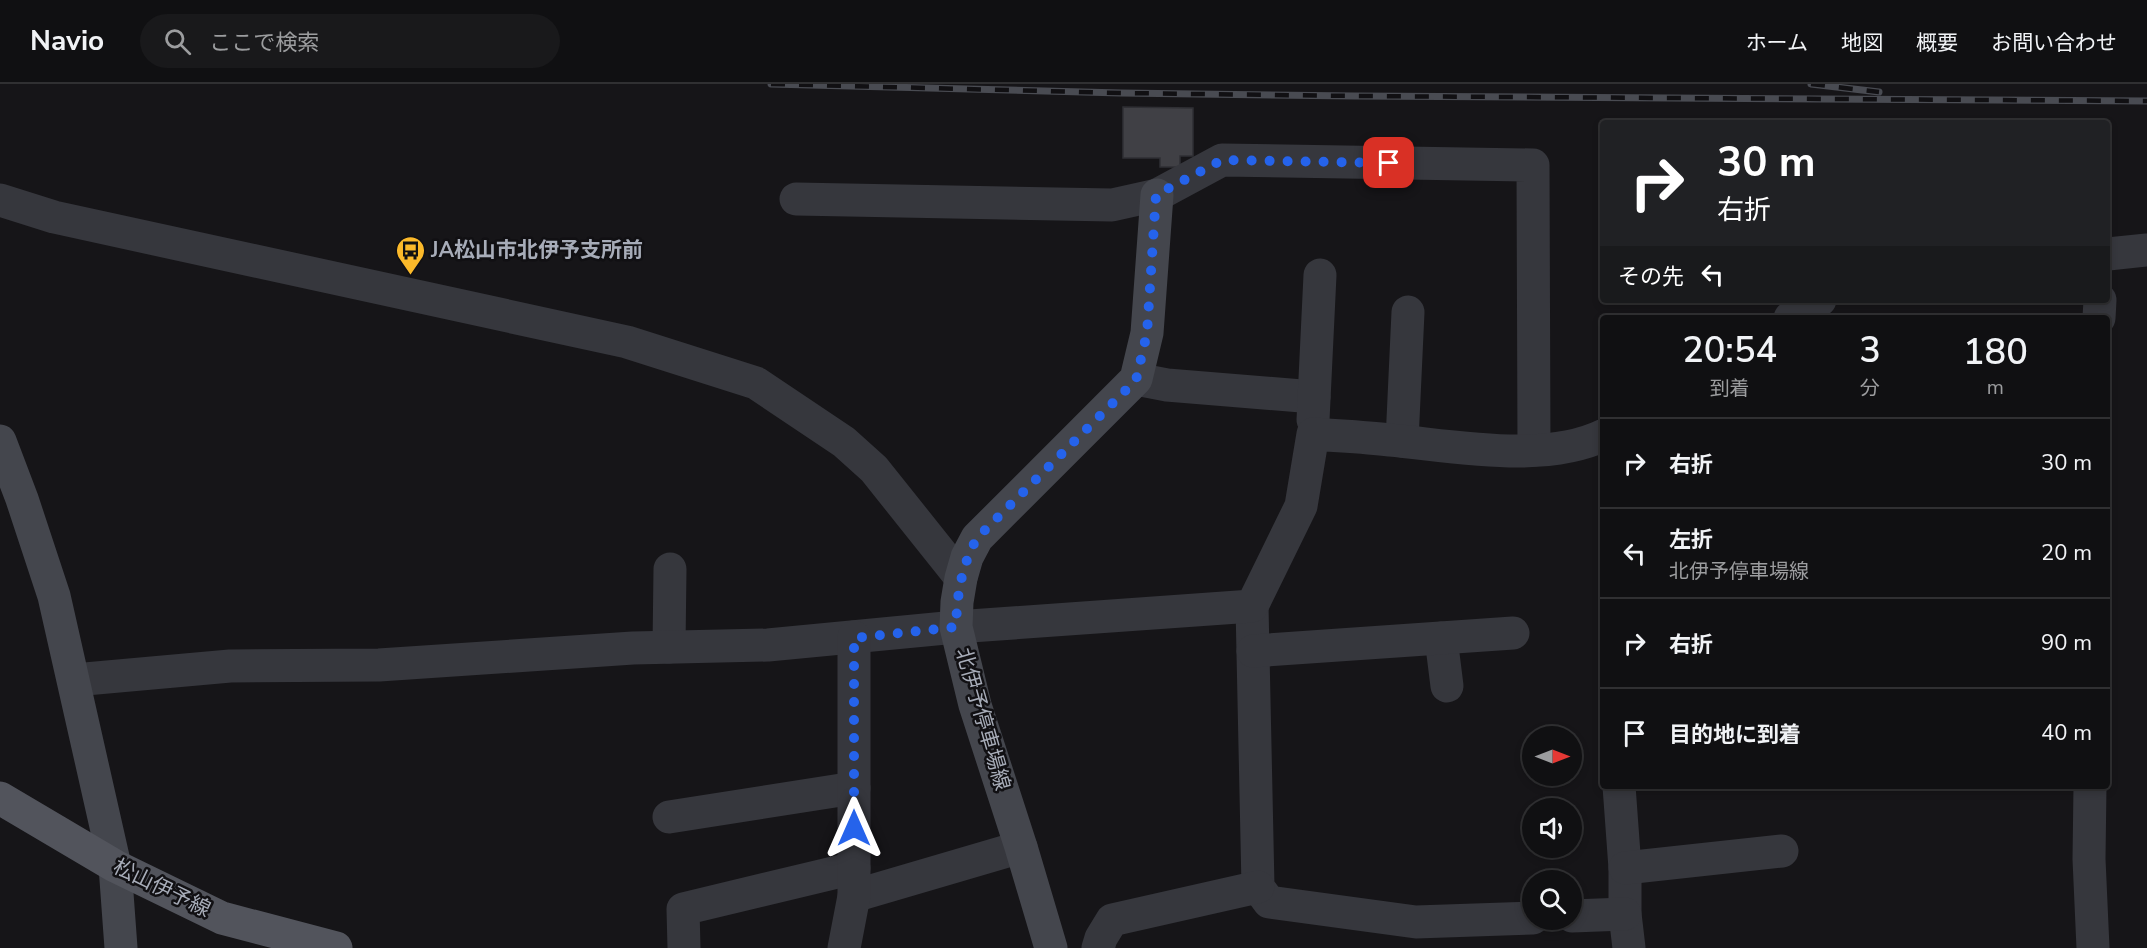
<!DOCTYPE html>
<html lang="ja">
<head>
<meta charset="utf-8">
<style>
	body { margin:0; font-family:"Nunito Sans","Noto Sans JP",sans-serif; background:#19191b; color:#f1f3f6; height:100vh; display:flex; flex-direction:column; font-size:22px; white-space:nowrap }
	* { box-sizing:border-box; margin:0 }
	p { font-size:20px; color:#9c9d9f }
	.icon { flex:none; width:33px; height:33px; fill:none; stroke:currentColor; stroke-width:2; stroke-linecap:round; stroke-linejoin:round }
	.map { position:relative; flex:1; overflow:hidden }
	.details { position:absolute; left:1600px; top:231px; width:510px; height:474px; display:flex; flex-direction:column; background:#101012; border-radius:6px; box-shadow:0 3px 9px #0003,0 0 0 2px #303032 }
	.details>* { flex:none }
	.banner { position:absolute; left:1600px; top:36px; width:510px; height:183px; border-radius:6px; box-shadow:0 3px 9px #0003,0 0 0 2px #303032; background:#202124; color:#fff; overflow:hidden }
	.needle { width:39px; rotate:90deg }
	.buttons { position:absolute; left:1522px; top:642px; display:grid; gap:12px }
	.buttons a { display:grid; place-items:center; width:60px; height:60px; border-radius:50%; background:#101012; box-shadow:0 3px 9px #0003,0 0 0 2px #303032; font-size:30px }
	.pin { position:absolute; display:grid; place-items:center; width:51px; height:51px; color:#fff; margin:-26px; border-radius:12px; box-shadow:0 3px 9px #0006 }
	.me { position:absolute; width:66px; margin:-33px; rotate:0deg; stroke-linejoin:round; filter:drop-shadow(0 0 4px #0008) }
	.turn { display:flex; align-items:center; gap:21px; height:126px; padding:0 18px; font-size:27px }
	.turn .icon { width:78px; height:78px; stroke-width:2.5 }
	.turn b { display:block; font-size:42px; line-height:51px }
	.then { display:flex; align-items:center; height:57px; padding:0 18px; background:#0003; gap:12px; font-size:22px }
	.eta { display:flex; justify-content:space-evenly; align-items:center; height:102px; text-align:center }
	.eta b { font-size:36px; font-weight:600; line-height:42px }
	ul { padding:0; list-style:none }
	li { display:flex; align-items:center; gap:18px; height:90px; padding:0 18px; border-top:2px solid #303032 }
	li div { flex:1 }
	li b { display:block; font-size:22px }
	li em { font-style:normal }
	header { display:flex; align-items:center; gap:36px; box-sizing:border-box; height:84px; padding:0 30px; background:#101012; border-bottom:2px solid #303032 }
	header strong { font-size:28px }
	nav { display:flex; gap:33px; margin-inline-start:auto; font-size:21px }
	.search { width:420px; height:54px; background:#19191b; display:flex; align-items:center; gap:15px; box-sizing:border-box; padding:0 21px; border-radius:33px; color:#9c9d9f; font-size:22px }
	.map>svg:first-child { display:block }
</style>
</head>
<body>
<header>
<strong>Navio</strong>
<div class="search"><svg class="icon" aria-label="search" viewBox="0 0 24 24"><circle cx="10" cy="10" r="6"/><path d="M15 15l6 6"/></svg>ここで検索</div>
<nav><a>ホーム</a><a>地図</a><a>概要</a><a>お問い合わせ</a></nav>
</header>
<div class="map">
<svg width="2147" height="864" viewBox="0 0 2147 864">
	<rect width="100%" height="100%" fill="#161518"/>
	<path fill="#404045" stroke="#2f2f34" stroke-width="1.5" d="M1123,23L1193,24V72H1180V83H1160V74H1123Z"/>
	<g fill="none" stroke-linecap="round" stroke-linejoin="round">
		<g stroke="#36373d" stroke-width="33">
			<path d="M796,115L1112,121L1157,111L1222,76L1533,81L1534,366"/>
			<path d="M0,116L54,133L627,258L756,299L844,358L874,385L961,494"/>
			<path d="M2108,170L2147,166"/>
			<path d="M1790,234L1820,216"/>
			<path d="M2099,234L2100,216"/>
			<path d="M1136,295L1167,301L1314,313"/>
			<path d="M1313,336L1320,191"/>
			<path d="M1402,357L1408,228"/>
			<path d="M1252,522L1258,803L1269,818L1416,838L1533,834"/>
			<path d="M1441,554L1447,602"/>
			<path d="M669,563L670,485"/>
			<path d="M1253,567L1513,549"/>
			<path d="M74,596L230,582L379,581L633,564L768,561L956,543L1252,522L1301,422L1313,350C1339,352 1365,353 1390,356C1454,362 1544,380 1604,351"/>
			<path d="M1619,702L1625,784V830L1629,864"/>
			<path d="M2090,702L2089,775L2093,864"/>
			<path d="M669,733L854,704"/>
			<path d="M1625,784L1782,767"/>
			<path d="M854,812L1021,763"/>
			<path d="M1572,832L1625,830"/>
			<path d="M684,864L683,825L854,784"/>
			<path d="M844,864L854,812V553"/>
			<path d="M1098,864L1101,854L1112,836L1258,803"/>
		</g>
		<g stroke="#44464d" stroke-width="33">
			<path d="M0,357L22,415L54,512L115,782L121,864"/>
			<path d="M1051,864L1021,763L975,621L956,543L957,518L961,494L967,473L977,454L1136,295L1147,249L1157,111"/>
		</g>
		<path stroke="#52545c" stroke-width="33" d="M0,714L115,782L222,834L336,864"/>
		<defs>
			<g id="rail">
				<path d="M771,0L1121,9L1355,12L2147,17"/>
				<path d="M1811,0L1879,8"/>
			</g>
		</defs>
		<use href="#rail" stroke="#494b52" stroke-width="7"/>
		<use href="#rail" stroke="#111013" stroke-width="4.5" stroke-dasharray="14" stroke-linecap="butt"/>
	</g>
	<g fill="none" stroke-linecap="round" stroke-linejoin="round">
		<path stroke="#2563eb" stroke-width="10" stroke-dasharray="0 18" d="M854,744V554L956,543C957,511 961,483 977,454L1136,296L1147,249L1156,111L1222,76L1389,79"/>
	</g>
	<defs>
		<symbol id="bus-pin" viewBox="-11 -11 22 30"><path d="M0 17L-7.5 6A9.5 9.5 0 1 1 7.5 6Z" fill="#fbb92a" stroke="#111013"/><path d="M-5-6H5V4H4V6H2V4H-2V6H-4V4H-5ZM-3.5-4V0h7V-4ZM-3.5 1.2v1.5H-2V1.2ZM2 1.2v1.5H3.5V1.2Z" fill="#111"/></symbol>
	</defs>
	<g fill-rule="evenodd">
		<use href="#bus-pin" x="394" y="150" width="33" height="45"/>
	</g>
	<g text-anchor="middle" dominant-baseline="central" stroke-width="5" stroke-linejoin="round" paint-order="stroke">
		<g font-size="21" font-weight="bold" fill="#a7acb8" stroke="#111013" text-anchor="start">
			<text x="431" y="166">JA松山市北伊予支所前</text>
		</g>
		<g font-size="21" fill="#a7acb8" stroke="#111013">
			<text transform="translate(983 635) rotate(74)">北伊予停車場線</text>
			<text transform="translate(162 804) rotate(26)">松山伊予線</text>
		</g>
	</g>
</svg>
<div class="buttons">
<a><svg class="needle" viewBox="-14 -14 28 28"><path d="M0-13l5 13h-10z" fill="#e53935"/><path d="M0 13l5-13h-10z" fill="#9c9d9f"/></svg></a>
<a><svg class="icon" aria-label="sound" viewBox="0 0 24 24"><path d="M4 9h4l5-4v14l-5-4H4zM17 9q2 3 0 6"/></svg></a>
<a><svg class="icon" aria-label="search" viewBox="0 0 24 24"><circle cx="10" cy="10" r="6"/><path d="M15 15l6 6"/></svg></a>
</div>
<div class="pin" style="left:1389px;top:79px;background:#d93025"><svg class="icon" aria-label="arrive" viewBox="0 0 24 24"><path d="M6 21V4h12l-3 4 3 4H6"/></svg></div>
<svg class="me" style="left:854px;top:744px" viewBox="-20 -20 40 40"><path d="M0-17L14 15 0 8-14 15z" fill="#2563eb" stroke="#fff" stroke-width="4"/></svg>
<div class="banner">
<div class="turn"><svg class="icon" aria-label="right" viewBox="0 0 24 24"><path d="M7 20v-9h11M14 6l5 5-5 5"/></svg><div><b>30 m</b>右折</div></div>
<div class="then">その先<svg class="icon" aria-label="left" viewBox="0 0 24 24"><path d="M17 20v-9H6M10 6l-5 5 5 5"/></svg></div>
</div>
<section class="details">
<div class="eta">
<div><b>20:54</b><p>到着</p></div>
<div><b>3</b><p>分</p></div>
<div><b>180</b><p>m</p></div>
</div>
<ul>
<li><svg class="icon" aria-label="right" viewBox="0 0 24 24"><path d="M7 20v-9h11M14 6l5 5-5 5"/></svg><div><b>右折</b></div><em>30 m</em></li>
<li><svg class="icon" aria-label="left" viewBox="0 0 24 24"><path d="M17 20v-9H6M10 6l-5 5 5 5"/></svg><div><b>左折</b><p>北伊予停車場線</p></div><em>20 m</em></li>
<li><svg class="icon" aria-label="right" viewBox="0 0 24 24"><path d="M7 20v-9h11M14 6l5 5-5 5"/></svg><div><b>右折</b></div><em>90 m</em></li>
<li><svg class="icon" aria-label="arrive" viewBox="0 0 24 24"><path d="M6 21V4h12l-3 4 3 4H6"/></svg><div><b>目的地に到着</b></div><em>40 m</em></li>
</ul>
</section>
</div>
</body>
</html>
